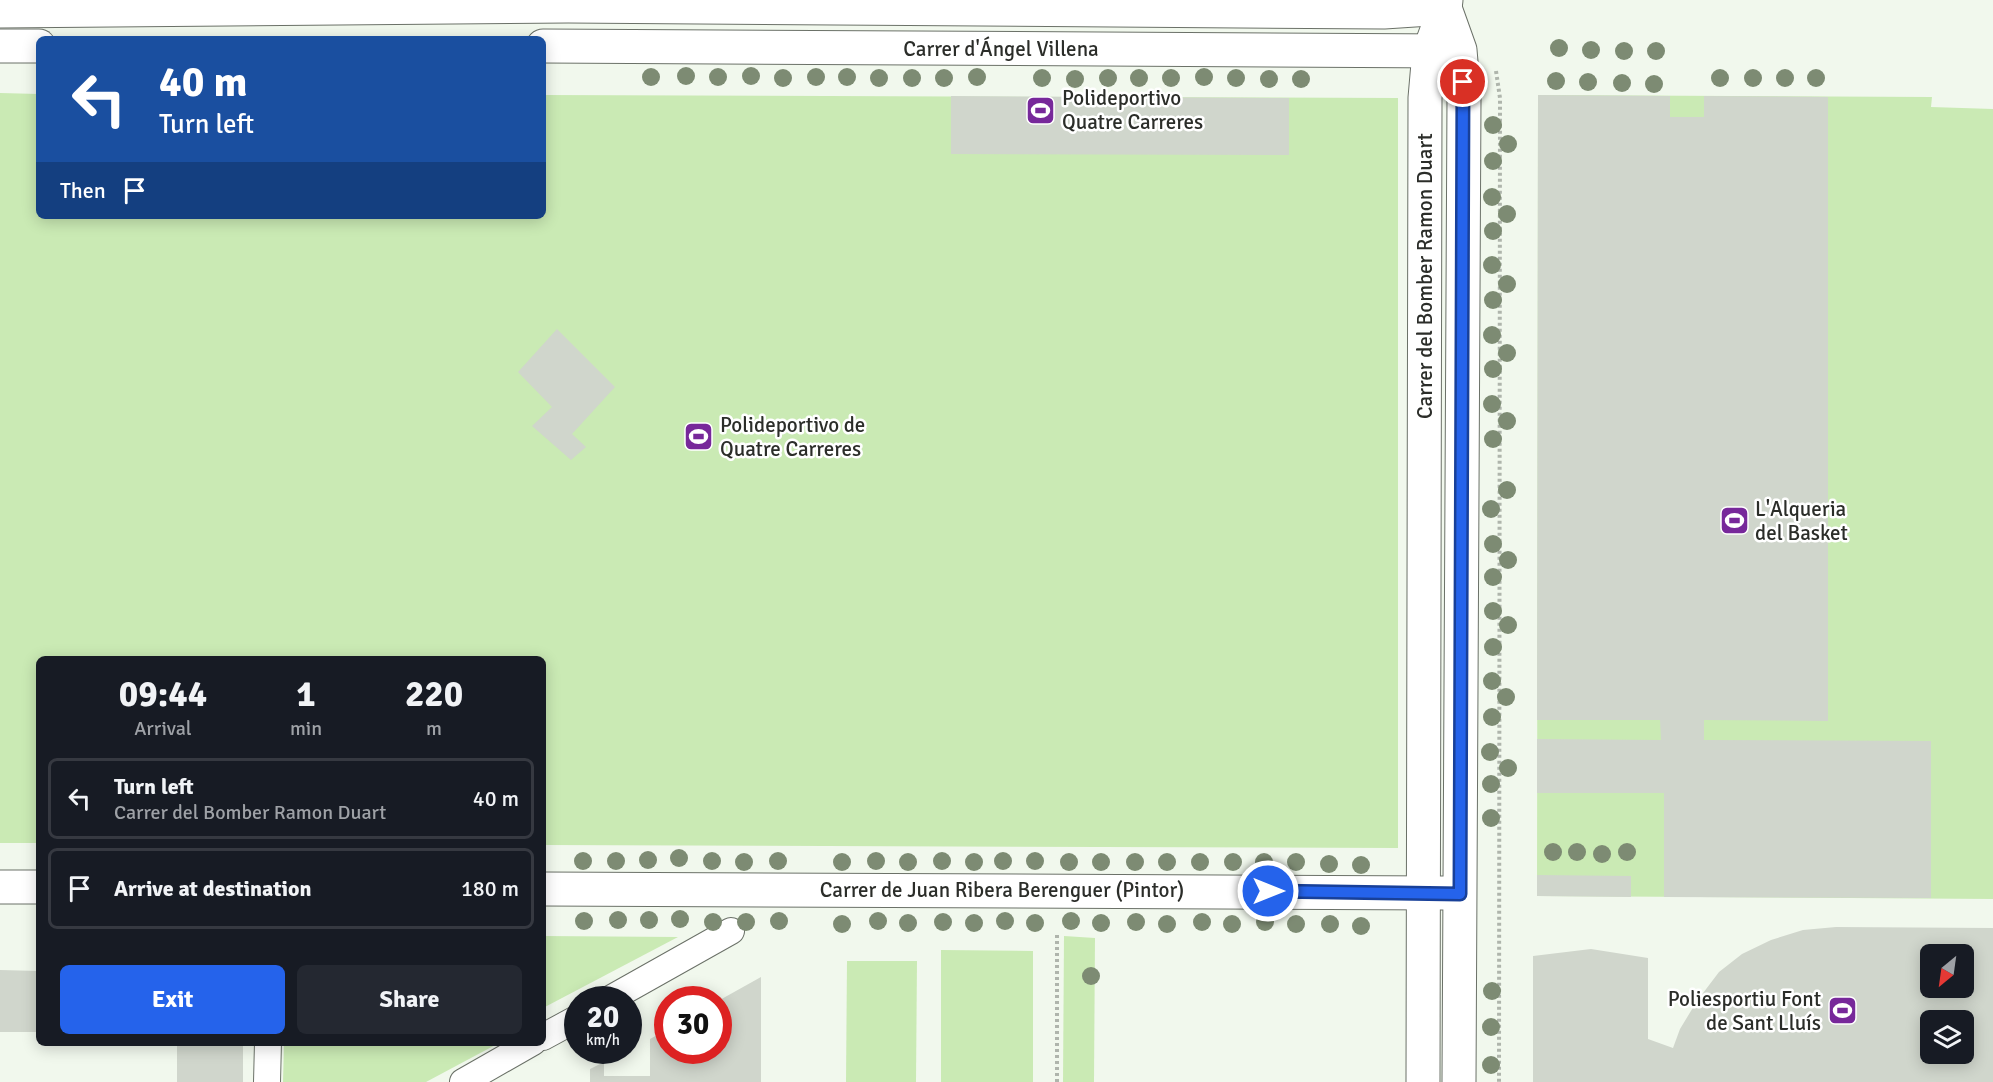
<!DOCTYPE html>
<html lang="en">
<head>
<meta charset="utf-8">
<style>
	body { margin:0; font-family:Signika,sans-serif; background:#242831; color:#f1f3f6; height:100vh; display:flex; flex-direction:column; font-size:22px; white-space:nowrap }
	* { box-sizing:border-box; margin:0 }
	p { font-size:20px; color:#9ea1a6 }
	.icon { flex:none; width:33px; height:33px; fill:none; stroke:currentColor; stroke-width:2; stroke-linecap:round; stroke-linejoin:round }
	.map { position:relative; flex:1; overflow:hidden }
	.side { position:absolute; left:36px; top:656px; width:510px; height:390px; display:flex; flex-direction:column; background:#171b24; border-radius:9px; box-shadow:0 3px 15px #0003 }
	.side>* { flex:none }
	.guide { position:absolute; left:36px; top:36px; width:510px; height:183px; border-radius:9px; box-shadow:0 3px 15px #0003; background:#1a4fa0; color:#fff; overflow:hidden }
	.needle { width:39px; rotate:209deg }
	.fabs { position:absolute; left:1920px; top:944px; display:grid; gap:12px }
	.fabs a { display:grid; place-items:center; width:54px; height:54px; border-radius:9px; background:#171b24; box-shadow:0 3px 15px #0003; font-size:30px }
	.speed { position:absolute; left:564px; top:986px; display:flex; gap:12px; font-size:30px; font-weight:700; text-align:center }
	.speed>* { display:grid; place-content:center; width:78px; height:78px; border-radius:50%; background:#171b24; box-shadow:0 3px 15px #0003; line-height:1 }
	.speed small { font-size:15px; font-weight:400 }
	.speed .limit { border:9px solid #d22; background:#fff; color:#111 }
	.pin { position:absolute; display:grid; place-items:center; width:51px; height:51px; color:#fff; margin:-26px; border:3px solid #fff; border-radius:50%; box-shadow:0 2px 6px #0007 }
	.me { position:absolute; width:66px; margin:-33px; rotate:90deg; stroke-linejoin:round; filter:drop-shadow(0 0 4px #0008) }
	.turn { display:flex; align-items:center; gap:21px; height:126px; padding:0 24px; font-size:27px }
	.turn .icon { width:78px; height:78px; stroke-width:2.5 }
	.turn b { display:block; font-size:42px; line-height:51px }
	.then { display:flex; align-items:center; height:57px; padding:0 24px; background:#0003; gap:12px; font-size:22px }
	.eta { display:flex; justify-content:space-evenly; align-items:center; height:102px; text-align:center }
	.eta b { font-size:36px; font-weight:800; line-height:42px }
	.action { display:flex; gap:12px; margin-top:auto; padding:12px 24px }
	.action a { flex:1; height:69px; border-radius:9px; background:#2563eb; color:#fff; font-size:24px; font-weight:800; line-height:69px; text-align:center }
	.action a+a { background:#242831; color:#f1f3f6 }
	ul { padding:0; list-style:none }
	li { display:flex; align-items:center; gap:18px; height:81px; margin:0 12px 9px; padding:0 12px; border:3px solid #363941; border-radius:9px }
	li div { flex:1 }
	li b { display:block; font-size:22px }
	li em { font-style:normal }
	.map>svg:first-child { display:block }
</style>
</head>
<body>
<div class="map">
<svg width="1993" height="1082" viewBox="0 0 1993 1082">
	<rect width="100%" height="100%" fill="#f1f8ed"/>
	<g fill="#caeab4">
		<path d="M0,93L39,94V216H543V95L1398,98V848L543,845V658H39V843H0Z"/>
		<path d="M1538,95L1932,97L1931,107L1993,109V899L1537,896Z"/>
		<path d="M543,936L678,937L543,1008Z"/>
		<path d="M1064,936L1095,938L1094,1082H1063Z"/>
		<path d="M941,950L1033,951V1082H941Z"/>
		<path d="M847,961H917L916,1082H846Z"/>
		<path d="M284,1043V1042L499,1043L426,1082H283Z"/>
	</g>
	<g fill="#d0d6cc" fill-rule="evenodd">
		<path d="M1538,95L1670,96V117H1704V96L1828,97V721L1704,720V740L1931,741V898L1664,897V793H1537V739L1661,740L1660,720H1537Z"/>
		<path d="M951,96L1289,98V155L951,154Z"/>
		<path d="M557,329L615,387L572,434L586,447L571,460L532,426L552,407L518,372Z"/>
		<path d="M1537,875L1631,876V897L1537,896Z"/>
		<path d="M1836,927L1993,928V1082H1533V956L1591,949L1648,958V1039L1673,1048L1680,1029L1697,1001L1719,972L1742,954L1771,940L1803,930ZM1930,954H1964V987H1930ZM1930,1020H1964V1053H1930Z"/>
		<path d="M0,970L39,971V1032H0Z"/>
		<path d="M761,977V1082H590V1069L604,1062V1076H650V1039L668,1029V1050H718V1001Z"/>
		<rect x="177" y="1042" width="66" height="40"/>
	</g>
	<g fill="none" stroke-linecap="round" stroke-linejoin="round">
		<defs>
			<g id="pedestrian">
				<path d="M610,999L731,931"/>
				<path d="M543,1037L578,1018"/>
				<path d="M267,1082L268,1042"/>
				<path d="M463,1082L533,1042"/>
			</g>
			<g id="minor">
				<path d="M1445,8L1460,50L1464,98L1459,1082"/>
				<path d="M0,11L568,6L1384,12L1445,8"/>
				<path d="M0,46H39"/>
				<path d="M543,46L1450,51"/>
				<path d="M0,887H39"/>
				<path d="M543,889L1444,893"/>
				<path d="M1423,1082L1425,98L1429,52L1445,8L1446,0"/>
			</g>
		</defs>
		<use href="#pedestrian" stroke="#6b7168" stroke-width="28"/>
		<use href="#minor" stroke="#6b7168" stroke-width="35"/>
		<g stroke="#afb5ac" stroke-width="4" stroke-dasharray="3 3" stroke-linecap="butt">
			<path d="M1496,71L1500,98L1499,1082"/>
			<path d="M1057,1082V933"/>
		</g>
		<use href="#pedestrian" stroke="#fff" stroke-width="26"/>
		<use href="#minor" stroke="#fff" stroke-width="33"/>
	</g>
	<g fill="#7d8b73">
		<circle cx="1559" cy="48" r="9"/>
		<circle cx="1591" cy="50" r="9"/>
		<circle cx="1624" cy="51" r="9"/>
		<circle cx="1656" cy="51" r="9"/>
		<circle cx="686" cy="76" r="9"/>
		<circle cx="751" cy="76" r="9"/>
		<circle cx="651" cy="77" r="9"/>
		<circle cx="718" cy="77" r="9"/>
		<circle cx="816" cy="77" r="9"/>
		<circle cx="847" cy="77" r="9"/>
		<circle cx="977" cy="77" r="9"/>
		<circle cx="1204" cy="77" r="9"/>
		<circle cx="783" cy="78" r="9"/>
		<circle cx="879" cy="78" r="9"/>
		<circle cx="912" cy="78" r="9"/>
		<circle cx="944" cy="78" r="9"/>
		<circle cx="1042" cy="78" r="9"/>
		<circle cx="1108" cy="78" r="9"/>
		<circle cx="1139" cy="78" r="9"/>
		<circle cx="1171" cy="78" r="9"/>
		<circle cx="1236" cy="78" r="9"/>
		<circle cx="1720" cy="78" r="9"/>
		<circle cx="1753" cy="78" r="9"/>
		<circle cx="1785" cy="78" r="9"/>
		<circle cx="1816" cy="78" r="9"/>
		<circle cx="1075" cy="79" r="9"/>
		<circle cx="1269" cy="79" r="9"/>
		<circle cx="1301" cy="79" r="9"/>
		<circle cx="1556" cy="81" r="9"/>
		<circle cx="1588" cy="82" r="9"/>
		<circle cx="1622" cy="83" r="9"/>
		<circle cx="1654" cy="84" r="9"/>
		<circle cx="1493" cy="125" r="9"/>
		<circle cx="1508" cy="144" r="9"/>
		<circle cx="1493" cy="161" r="9"/>
		<circle cx="1492" cy="197" r="9"/>
		<circle cx="1507" cy="214" r="9"/>
		<circle cx="1493" cy="231" r="9"/>
		<circle cx="1492" cy="265" r="9"/>
		<circle cx="1507" cy="284" r="9"/>
		<circle cx="1493" cy="300" r="9"/>
		<circle cx="1492" cy="335" r="9"/>
		<circle cx="1507" cy="353" r="9"/>
		<circle cx="1493" cy="369" r="9"/>
		<circle cx="1492" cy="404" r="9"/>
		<circle cx="1507" cy="421" r="9"/>
		<circle cx="1493" cy="439" r="9"/>
		<circle cx="1507" cy="490" r="9"/>
		<circle cx="1491" cy="509" r="9"/>
		<circle cx="1493" cy="544" r="9"/>
		<circle cx="1508" cy="560" r="9"/>
		<circle cx="1493" cy="577" r="9"/>
		<circle cx="1493" cy="611" r="9"/>
		<circle cx="1508" cy="625" r="9"/>
		<circle cx="1493" cy="647" r="9"/>
		<circle cx="1492" cy="681" r="9"/>
		<circle cx="1506" cy="697" r="9"/>
		<circle cx="1492" cy="717" r="9"/>
		<circle cx="1490" cy="752" r="9"/>
		<circle cx="1508" cy="768" r="9"/>
		<circle cx="1491" cy="784" r="9"/>
		<circle cx="1491" cy="818" r="9"/>
		<circle cx="1553" cy="852" r="9"/>
		<circle cx="1577" cy="852" r="9"/>
		<circle cx="1627" cy="852" r="9"/>
		<circle cx="1602" cy="854" r="9"/>
		<circle cx="679" cy="858" r="9"/>
		<circle cx="648" cy="860" r="9"/>
		<circle cx="583" cy="861" r="9"/>
		<circle cx="616" cy="861" r="9"/>
		<circle cx="712" cy="861" r="9"/>
		<circle cx="778" cy="861" r="9"/>
		<circle cx="876" cy="861" r="9"/>
		<circle cx="942" cy="861" r="9"/>
		<circle cx="1003" cy="861" r="9"/>
		<circle cx="1035" cy="861" r="9"/>
		<circle cx="744" cy="862" r="9"/>
		<circle cx="842" cy="862" r="9"/>
		<circle cx="908" cy="862" r="9"/>
		<circle cx="974" cy="862" r="9"/>
		<circle cx="1069" cy="862" r="9"/>
		<circle cx="1101" cy="862" r="9"/>
		<circle cx="1135" cy="862" r="9"/>
		<circle cx="1167" cy="862" r="9"/>
		<circle cx="1200" cy="862" r="9"/>
		<circle cx="1233" cy="862" r="9"/>
		<circle cx="1264" cy="862" r="9"/>
		<circle cx="1296" cy="862" r="9"/>
		<circle cx="1329" cy="864" r="9"/>
		<circle cx="1361" cy="865" r="9"/>
		<circle cx="680" cy="919" r="9"/>
		<circle cx="618" cy="920" r="9"/>
		<circle cx="649" cy="920" r="9"/>
		<circle cx="584" cy="921" r="9"/>
		<circle cx="779" cy="921" r="9"/>
		<circle cx="878" cy="921" r="9"/>
		<circle cx="1005" cy="921" r="9"/>
		<circle cx="1071" cy="921" r="9"/>
		<circle cx="713" cy="922" r="9"/>
		<circle cx="746" cy="922" r="9"/>
		<circle cx="943" cy="922" r="9"/>
		<circle cx="1136" cy="922" r="9"/>
		<circle cx="1202" cy="922" r="9"/>
		<circle cx="1265" cy="922" r="9"/>
		<circle cx="908" cy="923" r="9"/>
		<circle cx="974" cy="923" r="9"/>
		<circle cx="1035" cy="923" r="9"/>
		<circle cx="1101" cy="923" r="9"/>
		<circle cx="842" cy="924" r="9"/>
		<circle cx="1167" cy="924" r="9"/>
		<circle cx="1232" cy="924" r="9"/>
		<circle cx="1296" cy="924" r="9"/>
		<circle cx="1330" cy="924" r="9"/>
		<circle cx="1361" cy="926" r="9"/>
		<circle cx="1091" cy="976" r="9"/>
		<circle cx="1492" cy="991" r="9"/>
		<circle cx="1491" cy="1027" r="9"/>
		<circle cx="1491" cy="1065" r="9"/>
	</g>
	<g fill="none" stroke-linecap="round" stroke-linejoin="round">
		<defs>
			<path id="route" d="M1268,891L1460,894L1463,82"/>
		</defs>
		<use href="#route" stroke="#184099" stroke-width="15"/>
		<use href="#route" stroke="#2563eb" stroke-width="10"/>
	</g>
	<defs>
		<symbol id="stadium-square" viewBox="-11 -11 22 22"><rect x="-9" y="-9" width="18" height="18" rx="4" fill="#77289a" stroke="#fff"/><path d="M0-5a6.5 5 0 1 0 0 10a6.5 5 0 1 0 0-10ZM-3.5-1.8h7v3.6h-7Z" fill="#fff"/></symbol>
	</defs>
	<g fill-rule="evenodd">
		<use href="#stadium-square" x="1024" y="94" width="33" height="33"/>
		<use href="#stadium-square" x="682" y="420" width="33" height="33"/>
		<use href="#stadium-square" x="1718" y="504" width="33" height="33"/>
		<use href="#stadium-square" x="1826" y="994" width="33" height="33"/>
	</g>
	<g text-anchor="middle" dominant-baseline="central" stroke-width="5" stroke-linejoin="round" paint-order="stroke">
		<g font-size="21" fill="#2b2d29" stroke="#fff">
			<text x="1001" y="49">Carrer d'Ángel Villena</text>
			<text transform="translate(1425 276) rotate(-90)">Carrer del Bomber Ramon Duart</text>
			<text x="1002" y="890">Carrer de Juan Ribera Berenguer (Pintor)</text>
		</g>
		<g font-size="21" fill="#2b2d29" stroke="#fff" text-anchor="start">
			<text x="1062" y="98">Polideportivo<tspan x="1062" dy="24">Quatre Carreres</tspan></text>
			<text x="720" y="425">Polideportivo de<tspan x="720" dy="24">Quatre Carreres</tspan></text>
			<text x="1755" y="509">L'Alqueria<tspan x="1755" dy="24">del Basket</tspan></text>
			<text x="1821" y="999" text-anchor="end">Poliesportiu Font<tspan x="1821" dy="24">de Sant Lluís</tspan></text>
		</g>
	</g>
</svg>
<div class="fabs">
<a><svg class="needle" viewBox="-14 -14 28 28"><path d="M0-13l5 13h-10z" fill="#e53935"/><path d="M0 13l5-13h-10z" fill="#9ea1a6"/></svg></a>
<a><svg class="icon" aria-label="layers" viewBox="0 0 24 24"><path d="M12 4l9 5-9 5-9-5zM3 14l9 5 9-5"/></svg></a>
</div>
<div class="speed"><div>20<small>km/h</small></div><div class="limit">30</div></div>
<div class="pin" style="left:1463px;top:82px;background:#d93025"><svg class="icon" aria-label="arrive" viewBox="0 0 24 24"><path d="M6 21V4h12l-3 4 3 4H6"/></svg></div>
<svg class="me" style="left:1268px;top:891px" viewBox="-20 -20 40 40"><circle r="17" fill="#2563eb" stroke="#fff" stroke-width="3"/><path d="M0-11L8 9 0 5-8 9z" fill="#fff"/></svg>
<div class="guide">
<div class="turn"><svg class="icon" aria-label="left" viewBox="0 0 24 24"><path d="M17 20v-9H6M10 6l-5 5 5 5"/></svg><div><b>40 m</b>Turn left</div></div>
<div class="then">Then<svg class="icon" aria-label="arrive" viewBox="0 0 24 24"><path d="M6 21V4h12l-3 4 3 4H6"/></svg></div>
</div>
<section class="side">
<div class="eta">
<div><b>09:44</b><p>Arrival</p></div>
<div><b>1</b><p>min</p></div>
<div><b>220</b><p>m</p></div>
</div>
<ul>
<li><svg class="icon" aria-label="left" viewBox="0 0 24 24"><path d="M17 20v-9H6M10 6l-5 5 5 5"/></svg><div><b>Turn left</b><p>Carrer del Bomber Ramon Duart</p></div><em>40 m</em></li>
<li><svg class="icon" aria-label="arrive" viewBox="0 0 24 24"><path d="M6 21V4h12l-3 4 3 4H6"/></svg><div><b>Arrive at destination</b></div><em>180 m</em></li>
</ul>
<div class="action"><a>Exit</a><a>Share</a></div>
</section>
</div>
</body>
</html>
